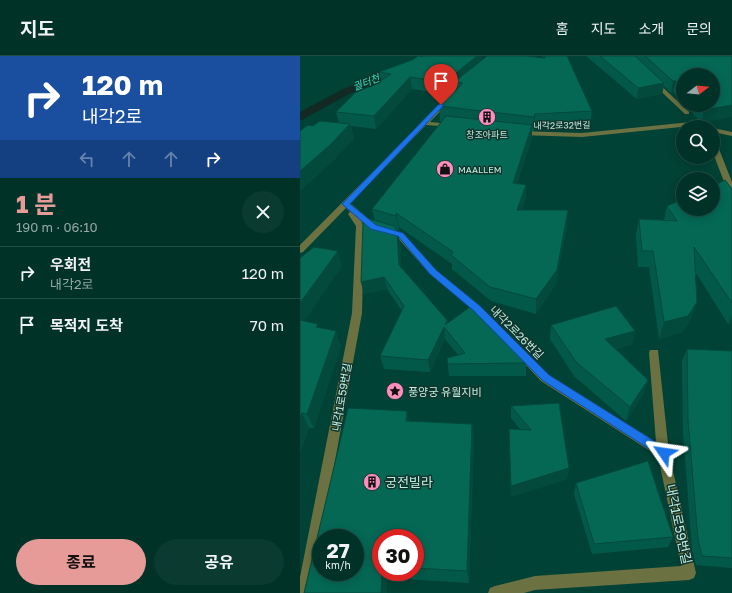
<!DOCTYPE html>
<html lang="ko">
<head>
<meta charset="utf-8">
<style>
	body { margin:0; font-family:"Golos Text","Noto Sans KR",sans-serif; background:#0a3a30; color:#f1f3f6; height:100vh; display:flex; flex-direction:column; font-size:15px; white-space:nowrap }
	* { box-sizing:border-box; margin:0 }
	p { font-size:13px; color:#95aaa8 }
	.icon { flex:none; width:22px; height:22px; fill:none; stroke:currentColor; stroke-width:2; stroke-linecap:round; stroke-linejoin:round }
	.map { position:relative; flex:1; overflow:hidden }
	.panel { display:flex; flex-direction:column; background:#003228; width:300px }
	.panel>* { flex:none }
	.guide { background:#1a4fa0; color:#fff; overflow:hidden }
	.needle { width:26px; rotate:74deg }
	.controls { position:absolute; left:376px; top:12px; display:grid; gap:8px }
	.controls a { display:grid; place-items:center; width:44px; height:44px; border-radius:50%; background:#003228; box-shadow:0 2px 10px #0003,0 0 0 1px #224d45; font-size:20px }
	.speed { position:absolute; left:12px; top:473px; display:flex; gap:8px; font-size:20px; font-weight:700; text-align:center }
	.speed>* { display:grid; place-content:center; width:52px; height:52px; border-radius:50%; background:#003228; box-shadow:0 2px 10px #0003,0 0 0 1px #224d45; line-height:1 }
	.speed small { font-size:10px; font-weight:400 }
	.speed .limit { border:6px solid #d22; background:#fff; color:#111 }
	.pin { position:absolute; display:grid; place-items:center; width:34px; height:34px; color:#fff; margin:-41px -17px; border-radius:50% 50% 50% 0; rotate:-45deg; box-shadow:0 0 4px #0007 }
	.pin .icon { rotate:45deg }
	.me { position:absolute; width:44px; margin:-22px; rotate:302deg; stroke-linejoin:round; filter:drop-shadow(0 0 3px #0008) }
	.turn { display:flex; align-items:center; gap:14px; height:84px; padding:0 16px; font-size:18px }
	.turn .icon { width:52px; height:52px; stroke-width:2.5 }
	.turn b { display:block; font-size:28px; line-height:34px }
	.lanes { display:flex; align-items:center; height:38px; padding:0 16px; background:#0003; justify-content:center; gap:20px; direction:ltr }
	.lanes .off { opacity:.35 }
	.round { display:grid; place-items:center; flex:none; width:42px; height:42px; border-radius:21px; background:#0a3a30 }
	.head { display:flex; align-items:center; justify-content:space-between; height:68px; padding:0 16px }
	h1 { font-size:24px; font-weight:700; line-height:30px; color:#e69b98 }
	.action { display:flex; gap:8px; margin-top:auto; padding:8px 16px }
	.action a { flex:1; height:46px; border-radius:24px; background:#e69b98; color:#111; font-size:16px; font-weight:700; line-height:46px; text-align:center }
	.action a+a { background:#0a3a30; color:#f1f3f6 }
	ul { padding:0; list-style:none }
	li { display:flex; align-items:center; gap:12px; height:52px; padding:0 16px; border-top:1px solid #224d45 }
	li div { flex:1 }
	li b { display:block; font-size:15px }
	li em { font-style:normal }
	header { display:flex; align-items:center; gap:24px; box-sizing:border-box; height:56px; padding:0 20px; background:#003228; border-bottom:1px solid #224d45 }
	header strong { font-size:19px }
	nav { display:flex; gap:22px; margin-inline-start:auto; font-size:14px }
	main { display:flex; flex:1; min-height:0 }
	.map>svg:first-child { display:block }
</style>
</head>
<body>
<header>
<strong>지도</strong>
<nav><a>홈</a><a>지도</a><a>소개</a><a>문의</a></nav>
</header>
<main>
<section class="panel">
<div class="guide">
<div class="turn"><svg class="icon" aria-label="right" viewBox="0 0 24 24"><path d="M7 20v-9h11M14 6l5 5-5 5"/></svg><div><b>120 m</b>내각2로</div></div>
<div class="lanes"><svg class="icon off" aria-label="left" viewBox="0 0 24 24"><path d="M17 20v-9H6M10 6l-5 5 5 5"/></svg><svg class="icon off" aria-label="ahead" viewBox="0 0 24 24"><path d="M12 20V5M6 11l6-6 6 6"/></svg><svg class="icon off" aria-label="ahead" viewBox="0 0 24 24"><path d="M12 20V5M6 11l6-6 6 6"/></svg><svg class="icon" aria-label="right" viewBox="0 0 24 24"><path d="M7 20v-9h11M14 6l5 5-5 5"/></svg></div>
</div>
<div class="head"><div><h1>1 분</h1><p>190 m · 06:10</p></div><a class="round"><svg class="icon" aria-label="close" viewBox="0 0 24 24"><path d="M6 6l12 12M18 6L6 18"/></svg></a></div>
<ul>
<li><svg class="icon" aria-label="right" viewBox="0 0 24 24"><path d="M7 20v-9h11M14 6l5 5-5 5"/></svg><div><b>우회전</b><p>내각2로</p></div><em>120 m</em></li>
<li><svg class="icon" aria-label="arrive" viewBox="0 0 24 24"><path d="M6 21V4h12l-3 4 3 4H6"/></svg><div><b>목적지 도착</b></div><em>70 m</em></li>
</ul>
<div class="action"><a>종료</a><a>공유</a></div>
</section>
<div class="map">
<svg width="432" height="537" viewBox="0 0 432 537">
	<rect width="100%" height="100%" fill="#004235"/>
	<path fill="#132923" d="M131,0H148L49,38L0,65V56L43,33Z"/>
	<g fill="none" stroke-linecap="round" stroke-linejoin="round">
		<g fill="#6b7141" fill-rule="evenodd">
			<path d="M351,24H355L389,56V58H385L351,26Z"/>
			<path d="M163,25L168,26L130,66L151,68L154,70L153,71L126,69L50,147L76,169L103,177L136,214L180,250L249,319L356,386L349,297L350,294H358L369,397L396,517L394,522L389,524L235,534L224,537H188L190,532L195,530L235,520L381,510L358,400L241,325L174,254L130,218L97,181L70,173L61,165L64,170L62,257L11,537H0V521L52,257L56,170L48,158L50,156L46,152L3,196L0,197V189Z"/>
			<path d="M391,66L404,71L391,70L282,81L219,79L216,77L219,75L282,77Z"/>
			<path d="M413,72L432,76V80L413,76Z"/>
			<path d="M413,86L417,88L432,126V138L428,136L413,97Z"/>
		</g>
	</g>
	<g fill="#035949" fill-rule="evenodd">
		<path d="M243,0H267L292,55L290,69L235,73L234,75H232V82L217,128L226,142L222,154L267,168L256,228L236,258L191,245L152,213V208L99,171V174H97L100,186L101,211L147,264L148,267L226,307V320H149L147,302L158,299L145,283L130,316L84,313L80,300L102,255L87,233L64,238L61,226L75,165L72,153L142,65H140L139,50L155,35L154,31L146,38L112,33L76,73L51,70L54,83L33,105L0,135V75L13,70L39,67L36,56L81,25L79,16L121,1L183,3L243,1Z"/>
		<path d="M286,0H431L432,1V61L401,66L385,49H413V19H383V47L373,36L371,37L364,30L362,38L337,43Z"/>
		<path d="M432,133V267L428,268L396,217L391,263L383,276L359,283L349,211H338L336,179L339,163L364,164L367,150Z"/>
		<path d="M0,202L42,210L4,265L20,272L41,290L14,372H9L0,396Z"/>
		<path d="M251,269L335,275L332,289L316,293L348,324L344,337L326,365L274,320L250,283Z"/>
		<path d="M387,293L432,295V512L396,509L392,494L383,376L382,305Z"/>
		<path d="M211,350L269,412L267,423L211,441L209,373L221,374L211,362Z"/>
		<path d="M110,365L172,368L174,383L169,527L87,522L4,537ZM81,482H115V516H81Z"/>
		<path d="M276,427L373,481L368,491L292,498L274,438Z"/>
	</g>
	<g fill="#03493c">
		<path d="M177,0H182L183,7L154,26V31L146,38L145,26Z"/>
		<path d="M110,21L112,33L76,73L74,60Z"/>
		<path d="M373,25H376L373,36L371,37Z"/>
		<path d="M364,27L362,38L337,43L338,32Z"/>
		<path d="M432,49V61L401,66L404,54Z"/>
		<path d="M235,58V73L234,75V61Z"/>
		<path d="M50,68L54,83L33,105L0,135V115Z"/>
		<path d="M232,69V82L213,141V127Z"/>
		<path d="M226,129V142L217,168V154Z"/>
		<path d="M268,154L267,168L256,228L236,258V243Z"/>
		<path d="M96,157L99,171V174L96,160Z"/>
		<path d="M97,174L100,186L102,221L99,209Z"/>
		<path d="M38,195L42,210L0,271V247Z"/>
		<path d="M84,221L87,233L64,238L61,226Z"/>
		<path d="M397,246L391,263L383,276L359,283L364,266Z"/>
		<path d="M432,259V267L428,268Z"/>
		<path d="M144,271L145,283L130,316L128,304Z"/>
		<path d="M36,275L41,290L14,372L7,358Z"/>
		<path d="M335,275L332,289L303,297L305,283Z"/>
		<path d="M348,324L344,337L326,365L330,351Z"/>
		<path d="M107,355L111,370L106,365Z"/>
		<path d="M2,357L9,372L0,396V363Z"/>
		<path d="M172,368L174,383L169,527L167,515Z"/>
		<path d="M269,412L267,423L211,441V430Z"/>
		<path d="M82,516H85L87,522V537H81Z"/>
	</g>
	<g fill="#046855" stroke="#03493c" fill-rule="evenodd">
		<path d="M118,0H120L121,1L123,0H177L145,26L110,21L74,60L36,56L56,36L74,29L91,18L79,16L112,4Z"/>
		<path d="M187,0H226L245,2V0H267L292,55L235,58L234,61L139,50L163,27L154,26Z"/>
		<path d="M300,0H335L364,27L338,32Z"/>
		<path d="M345,0H431L432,1V49L404,54L399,49H413V19H383V33L376,25H373Z"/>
		<path d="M146,60L232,69L213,127L226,129L217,154H268L257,214L236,243L190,231L151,199L153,196L96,157V160L72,153Z"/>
		<path d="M20,65L50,68L29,90L0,115V75L8,69L13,70Z"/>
		<path d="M425,124L432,133V247L394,191L397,246L388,260L364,266L353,195H342L339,163L377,165L367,150L383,143V153H413V130Z"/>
		<path d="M66,162L94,170L97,174L99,209L147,264L145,269L170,251L226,307L148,308L147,302L165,297L144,271L128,304L80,300L104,250L84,221L61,226L63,167Z"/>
		<path d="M14,191L38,195L0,247V202Z"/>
		<path d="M316,250L335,275L305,283L348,324L330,351L276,306L251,269Z"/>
		<path d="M0,264L18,268L16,271L36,275L7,358L2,357L0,363Z"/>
		<path d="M387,293L432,295V502L402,500L398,484L388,364Z"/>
		<path d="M259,347L269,412L211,430L209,373L231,374L211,350Z"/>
		<path d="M48,352L107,355L106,365L172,368L167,515L115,512V482H81V516H82L81,537H4ZM21,482H55V516H21Z"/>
		<path d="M348,405L373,481L294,488L276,427Z"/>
	</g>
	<path fill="#1a73e8" stroke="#114b97" d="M139,48L144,49L50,148L76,169L103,177L136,214L180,250L249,319L367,393L369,397L367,400L364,401L360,400L242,324L174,255L130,218L98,180L71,173L42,148Z"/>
	<defs>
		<symbol id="building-disc" viewBox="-11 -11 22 22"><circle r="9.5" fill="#fe8ebd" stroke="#12342c"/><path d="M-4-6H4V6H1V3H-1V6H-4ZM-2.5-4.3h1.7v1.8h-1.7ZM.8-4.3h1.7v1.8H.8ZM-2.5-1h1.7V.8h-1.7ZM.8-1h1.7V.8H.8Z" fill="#111"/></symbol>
		<symbol id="shop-disc" viewBox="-11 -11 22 22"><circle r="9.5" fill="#fe8ebd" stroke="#12342c"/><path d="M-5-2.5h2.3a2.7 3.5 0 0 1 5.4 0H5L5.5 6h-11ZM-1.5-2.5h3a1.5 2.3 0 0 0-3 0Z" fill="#111"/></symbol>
		<symbol id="sight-disc" viewBox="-11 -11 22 22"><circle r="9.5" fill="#fe8ebd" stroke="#12342c"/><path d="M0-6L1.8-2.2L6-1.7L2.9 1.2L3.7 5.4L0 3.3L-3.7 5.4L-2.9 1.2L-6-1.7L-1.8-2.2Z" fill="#111"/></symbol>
	</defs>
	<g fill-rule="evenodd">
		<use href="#building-disc" x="177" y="51" width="20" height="20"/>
		<use href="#shop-disc" x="135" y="103" width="20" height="20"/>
		<use href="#sight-disc" x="85" y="325" width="20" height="20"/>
		<use href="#building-disc" x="62" y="416" width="20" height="20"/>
	</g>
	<g text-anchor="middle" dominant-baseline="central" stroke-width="3" stroke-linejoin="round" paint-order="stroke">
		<g font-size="9" fill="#bfefe1" stroke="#12342c">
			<text transform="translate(262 69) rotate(-1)">내각2로32번길</text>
		</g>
		<g font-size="9" fill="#bfefe1" stroke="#12342c">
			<text x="187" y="78">창조아파트</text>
			<text x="158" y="113" text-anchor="start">MAALLEM</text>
		</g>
		<g font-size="10" font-style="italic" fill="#2fe0bc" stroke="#12342c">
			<text transform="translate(66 26) rotate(-21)">궐터천</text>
		</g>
		<g font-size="11" fill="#bfefe1" stroke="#12342c">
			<text transform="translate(217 276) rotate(45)">내각2로26번길</text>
			<text transform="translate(41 341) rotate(-80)">내각1로59번길</text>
		</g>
		<g font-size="11" fill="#bfefe1" stroke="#12342c" text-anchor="start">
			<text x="108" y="335">풍양궁 유월지비</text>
		</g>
		<g font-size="13" fill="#bfefe1" stroke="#12342c" text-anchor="start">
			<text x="85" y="426">궁전빌라</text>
		</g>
		<g font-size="13" fill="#bfefe1" stroke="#12342c">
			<text transform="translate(379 468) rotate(78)">내각1로59번길</text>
		</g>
	</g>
</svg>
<div class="controls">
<a><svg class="needle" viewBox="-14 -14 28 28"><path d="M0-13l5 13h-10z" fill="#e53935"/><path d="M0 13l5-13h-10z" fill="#95aaa8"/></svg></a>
<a><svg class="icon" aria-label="search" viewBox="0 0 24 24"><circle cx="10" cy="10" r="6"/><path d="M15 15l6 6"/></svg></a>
<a><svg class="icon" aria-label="layers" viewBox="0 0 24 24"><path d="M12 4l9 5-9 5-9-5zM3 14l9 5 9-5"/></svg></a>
</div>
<div class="speed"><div>27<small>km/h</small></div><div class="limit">30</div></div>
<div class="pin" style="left:141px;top:49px;background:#d93025"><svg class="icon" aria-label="arrive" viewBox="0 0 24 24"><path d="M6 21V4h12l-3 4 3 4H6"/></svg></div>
<svg class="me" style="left:364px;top:397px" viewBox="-20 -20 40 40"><path d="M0-17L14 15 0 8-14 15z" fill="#1a73e8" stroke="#fff" stroke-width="4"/></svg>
</div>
</main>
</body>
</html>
